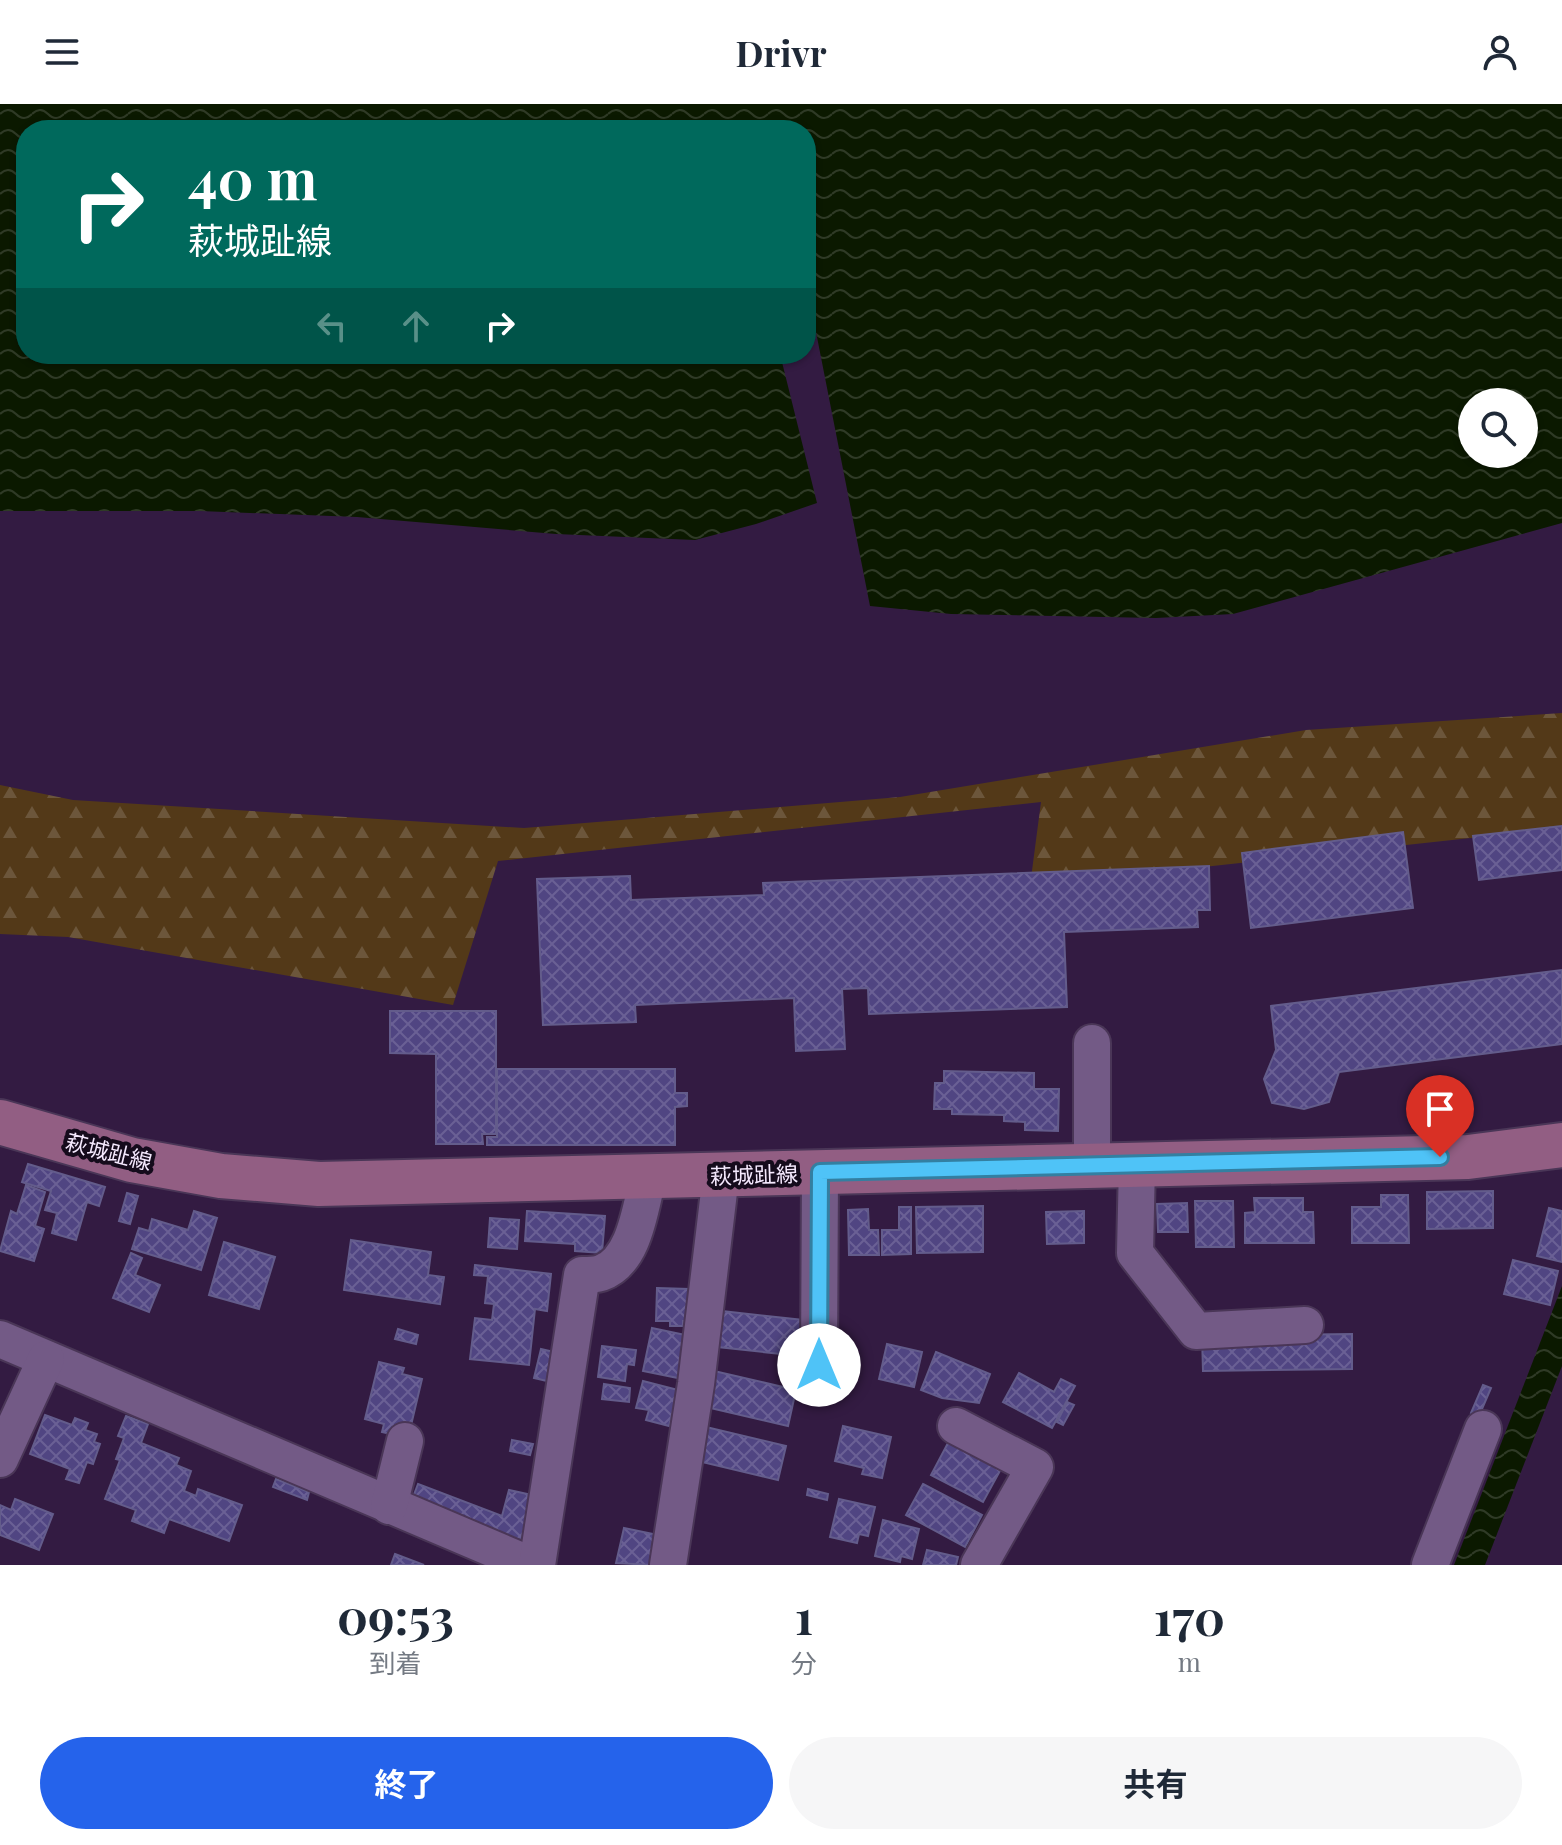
<!DOCTYPE html>
<html lang="ja">
<head>
<meta charset="utf-8">
<style>
	body { margin:0; font-family:"Playfair Display","Noto Sans JP",serif; background:#f6f6f7; color:#1f2937; height:100vh; display:flex; flex-direction:column; font-size:30px; white-space:nowrap }
	* { box-sizing:border-box; margin:0 }
	p { font-size:26px; color:#747a83 }
	.icon { flex:none; width:44px; height:44px; fill:none; stroke:currentColor; stroke-width:2; stroke-linecap:round; stroke-linejoin:round }
	.map { position:relative; height:1461px; overflow:hidden }
	.details { display:flex; flex-direction:column; background:#fff; flex:1 }
	.details>* { flex:none }
	.hud { position:absolute; left:16px; top:16px; width:800px; height:244px; border-radius:32px; box-shadow:0 2px 6px #0004; background:#00695c; color:#fff; overflow:hidden }
	.fabs { position:absolute; left:1458px; top:284px; display:grid; gap:16px }
	.fabs a { display:grid; place-items:center; width:80px; height:80px; border-radius:50%; background:#fff; box-shadow:0 2px 6px #0004; font-size:40px }
	.pin { position:absolute; display:grid; place-items:center; width:68px; height:68px; color:#fff; margin:-82px -34px; border-radius:50% 50% 50% 0; rotate:-45deg; box-shadow:0 0 8px #0007 }
	.pin .icon { rotate:45deg }
	.me { position:absolute; width:88px; margin:-44px; rotate:0deg; stroke-linejoin:round; filter:drop-shadow(0 0 6px #0008) }
	.turn { display:flex; align-items:center; gap:28px; height:168px; padding:0 40px; font-size:36px }
	.turn .icon { width:104px; height:104px; stroke-width:2.5 }
	.turn b { display:block; font-size:56px; line-height:68px }
	.lanes { display:flex; align-items:center; height:76px; padding:0 40px; background:#0003; justify-content:center; gap:40px; direction:ltr }
	.lanes .off { opacity:.35 }
	.eta { display:flex; justify-content:space-evenly; align-items:center; height:136px; text-align:center }
	.eta b { font-size:48px; font-weight:700; line-height:56px }
	.cta { display:flex; gap:16px; margin-top:auto; padding:16px 40px }
	.cta a { flex:1; height:92px; border-radius:48px; background:#2563eb; color:#fff; font-size:32px; font-weight:700; line-height:92px; text-align:center }
	.cta a+a { background:#f6f6f7; color:#1f2937 }
	header { display:flex; justify-content:space-between; align-items:center; height:104px; padding:0 40px; background:#fff; font-size:36px; font-weight:700 }
	.map>svg:first-child { display:block }
</style>
</head>
<body>
<header><svg class="icon" aria-label="menu" viewBox="0 0 24 24"><path d="M4 6h16M4 12h16M4 18h16"/></svg>Drivr<svg class="icon" aria-label="person" viewBox="0 0 24 24"><circle cx="12" cy="8" r="4"/><path d="M4 21q1-7 8-7t8 7"/></svg></header>
<div class="map">
<svg width="1562" height="1461" viewBox="0 0 1562 1461">
	<defs>
		<pattern id="forest-firs" width="22" height="20" patternUnits="userSpaceOnUse" patternTransform="scale(2)"><rect width="22" height="20" fill="#533918"/><path d="M5 1l3.5 6h-7zM16 11l3.5 6h-7z" fill="#6c563b"/></pattern>
		<pattern id="water-waves" width="16" height="10" patternUnits="userSpaceOnUse" patternTransform="scale(2)"><rect width="16" height="10" fill="#0b1900"/><path d="M0 5q4-4 8 0t8 0" fill="none" stroke="#2f3a26"/></pattern>
		<pattern id="building-cross-hatch" width="8" height="8" patternUnits="userSpaceOnUse" patternTransform="scale(2)"><rect width="8" height="8" fill="#504582"/><path d="M0 0l8 8M0 8l8-8" fill="none" stroke="#6a6095"/></pattern>
	</defs>
	<rect width="100%" height="100%" fill="#331b42"/>
	<path fill="url(#forest-firs)" d="M1562,609V724L1030,782L1041,698L498,757L453,901L68,833L0,830V681L73,696L524,724L900,693L1306,626Z"/>
	<g fill="url(#water-waves)" fill-rule="evenodd">
		<path d="M0,0H1562V419L1233,510L1156,514L951,510L870,502L815,223L806,225V26H26V250H780L817,399L756,420L695,436L556,430L357,413L200,407H0ZM1472,298H1524V350H1472Z"/>
		<path d="M1562,1182V1262L1485,1461H1454Z"/>
	</g>
	<g fill="url(#building-cross-hatch)" stroke="#635c8b" stroke-width="2">
		<path d="M1562,722V766L1479,776L1473,732Z"/>
		<path d="M1403,728L1413,804L1251,824L1242,749Z"/>
		<path d="M1209,762L1210,806H1197L1198,823L1064,828L1067,903L869,910L868,884L842,885L845,945L796,947L794,894L635,901L636,918L543,921L537,775L630,772L631,796L764,791L763,779Z"/>
		<path d="M1562,866V940L1339,968L1329,998L1304,1005L1272,999L1264,975L1276,946L1271,902Z"/>
		<path d="M390,907H496V1030H482L483,1040H436V950L390,949Z"/>
		<path d="M497,965H675V989H687V1002L675,1003V1041H487V1033H497Z"/>
		<path d="M944,967L1034,969V985H1059L1058,1027L1025,1026V1018L1004,1017V1011L952,1010V1005H934L935,979H944Z"/>
		<path d="M28,1060L105,1083L99,1102L87,1098L76,1136L52,1129L57,1109L45,1106L51,1087L22,1078Z"/>
		<path d="M26,1081L45,1088L35,1122L44,1125L34,1157L0,1147L11,1107L17,1110Z"/>
		<path d="M1493,1087V1124L1427,1125V1088Z"/>
		<path d="M127,1089L138,1092L130,1120L119,1117Z"/>
		<path d="M1381,1091H1408L1409,1139H1352V1103H1381Z"/>
		<path d="M1254,1094H1303V1108H1313L1314,1139H1245V1109L1255,1108Z"/>
		<path d="M1195,1097H1233L1234,1143H1196Z"/>
		<path d="M1187,1099L1188,1128H1158L1157,1100Z"/>
		<path d="M983,1102V1148L917,1149L916,1103Z"/>
		<path d="M899,1103H911V1150L882,1151V1126H899Z"/>
		<path d="M1549,1104L1562,1107V1158L1537,1152Z"/>
		<path d="M868,1105L869,1126H878L879,1151H849L848,1106Z"/>
		<path d="M194,1107L217,1114L201,1166L132,1145L139,1124L149,1127L152,1115L188,1126Z"/>
		<path d="M527,1107L605,1112L602,1149L575,1147V1140L525,1137Z"/>
		<path d="M1084,1107V1139L1047,1140L1046,1108Z"/>
		<path d="M490,1114L519,1116L517,1145L488,1143Z"/>
		<path d="M351,1136L431,1148L428,1171L444,1173L440,1200L344,1186Z"/>
		<path d="M224,1138L275,1153L259,1205L209,1191Z"/>
		<path d="M131,1149L142,1154L135,1171L160,1181L149,1208L113,1194Z"/>
		<path d="M1513,1156L1558,1167L1550,1201L1504,1190Z"/>
		<path d="M475,1161L551,1170L547,1207L535,1205L529,1261L470,1255L475,1214L492,1216L494,1200L485,1199L488,1172L474,1171Z"/>
		<path d="M657,1184L689,1185V1217H683V1222H670V1217H656Z"/>
		<path d="M722,1207L803,1216L799,1252L718,1243Z"/>
		<path d="M652,1224L690,1232L678,1274L643,1267Z"/>
		<path d="M398,1225L418,1231L416,1240L395,1235Z"/>
		<path d="M1352,1230V1265L1203,1267L1202,1232Z"/>
		<path d="M887,1240L922,1248L914,1283L879,1275Z"/>
		<path d="M602,1242L636,1246L634,1261L627,1260L625,1277L598,1273Z"/>
		<path d="M541,1245L554,1248L547,1277L534,1274Z"/>
		<path d="M936,1248L990,1270L979,1299L942,1294L921,1286Z"/>
		<path d="M379,1258L404,1264L402,1270L422,1275L408,1334L382,1328L384,1320L365,1315Z"/>
		<path d="M714,1267L796,1286L788,1322L706,1303Z"/>
		<path d="M1019,1269L1054,1288L1061,1275L1075,1282L1052,1324L1003,1298Z"/>
		<path d="M643,1277L678,1286L669,1322L646,1316L649,1306L636,1304Z"/>
		<path d="M604,1280L630,1284L629,1298L602,1295Z"/>
		<path d="M1483,1281L1491,1284L1479,1312L1471,1309Z"/>
		<path d="M1067,1298L1074,1301L1063,1321L1057,1318Z"/>
		<path d="M45,1311L72,1321L75,1314L88,1319L85,1326L97,1330L94,1338L100,1340L93,1360L87,1358L79,1379L66,1375L70,1365L30,1350Z"/>
		<path d="M126,1312L148,1320L141,1339L179,1354L176,1361L191,1367L184,1387L196,1392L198,1385L242,1401L229,1437L169,1415L164,1429L132,1417L136,1406L105,1395L120,1356L116,1355L124,1334L118,1332Z"/>
		<path d="M843,1322L891,1333L882,1374L862,1370L864,1364L835,1357Z"/>
		<path d="M706,1323L786,1342L778,1376L698,1357Z"/>
		<path d="M512,1336L533,1340L530,1351L510,1347Z"/>
		<path d="M949,1337L1001,1365L983,1398L931,1371Z"/>
		<path d="M276,1375L309,1388L307,1396L273,1383Z"/>
		<path d="M418,1380L502,1412L509,1386L532,1391L521,1436L412,1396Z"/>
		<path d="M923,1380L982,1411L965,1443L906,1411Z"/>
		<path d="M808,1385L828,1390L827,1396L807,1391Z"/>
		<path d="M15,1395L53,1410L39,1446L0,1431V1401L11,1406Z"/>
		<path d="M839,1395L875,1403L868,1432L859,1430L857,1439L830,1433Z"/>
		<path d="M883,1416L919,1425L912,1455L901,1452L900,1458L875,1452Z"/>
		<path d="M624,1424L658,1431L651,1461L616,1459Z"/>
		<path d="M927,1446L958,1453L956,1461H923Z"/>
		<path d="M395,1450L424,1461H391Z"/>
	</g>
	<g fill="none" stroke-linecap="round" stroke-linejoin="round">
		<defs>
			<g id="minor">
				<path d="M1092,939V1061"/>
				<path d="M1137,1060L1135,1149L1196,1227L1305,1221"/>
				<path d="M0,1235L531,1461"/>
				<path d="M819,1261L820,1068"/>
				<path d="M956,1322L1035,1363L979,1461"/>
				<path d="M0,1355L46,1255"/>
				<path d="M389,1402L405,1337"/>
				<path d="M537,1461L582,1171C588,1171 595,1171 601,1169C635,1157 640,1104 648,1074"/>
				<path d="M668,1461L696,1280L721,1071"/>
				<path d="M1430,1461L1483,1325"/>
			</g>
			<path id="secondary" d="M0,1018L132,1056L221,1072L319,1080L1468,1053L1562,1041"/>
		</defs>
		<use href="#minor" stroke="#4a3657" stroke-width="40"/>
		<use href="#secondary" stroke="#4a3657" stroke-width="48"/>
		<use href="#minor" stroke="#735a86" stroke-width="36"/>
		<use href="#secondary" stroke="#925e83" stroke-width="44"/>
	</g>
	<g fill="none" stroke-linecap="round" stroke-linejoin="round">
		<defs>
			<path id="route" d="M819,1261L820,1068L1440,1053"/>
		</defs>
		<use href="#route" stroke="#337fa1" stroke-width="20"/>
		<use href="#route" stroke="#4fc3f7" stroke-width="14"/>
	</g>
	<g text-anchor="middle" dominant-baseline="central" stroke-width="8" stroke-linejoin="round" paint-order="stroke">
		<g font-size="22" fill="#f5e9fe" stroke="#150b1c">
			<text transform="translate(109 1047) rotate(14)">萩城趾線</text>
			<text transform="translate(754 1070) rotate(-2)">萩城趾線</text>
		</g>
	</g>
</svg>
<div class="fabs">
<a><svg class="icon" aria-label="search" viewBox="0 0 24 24"><circle cx="10" cy="10" r="6"/><path d="M15 15l6 6"/></svg></a>
</div>
<div class="pin" style="left:1440px;top:1053px;background:#d93025"><svg class="icon" aria-label="arrive" viewBox="0 0 24 24"><path d="M6 21V4h12l-3 4 3 4H6"/></svg></div>
<svg class="me" style="left:819px;top:1261px" viewBox="-20 -20 40 40"><circle r="19" fill="#fff"/><path d="M0-13L10 11 0 6-10 11z" fill="#4fc3f7"/></svg>
<div class="hud">
<div class="turn"><svg class="icon" aria-label="right" viewBox="0 0 24 24"><path d="M7 20v-9h11M14 6l5 5-5 5"/></svg><div><b>40 m</b>萩城趾線</div></div>
<div class="lanes"><svg class="icon off" aria-label="left" viewBox="0 0 24 24"><path d="M17 20v-9H6M10 6l-5 5 5 5"/></svg><svg class="icon off" aria-label="ahead" viewBox="0 0 24 24"><path d="M12 20V5M6 11l6-6 6 6"/></svg><svg class="icon" aria-label="right" viewBox="0 0 24 24"><path d="M7 20v-9h11M14 6l5 5-5 5"/></svg></div>
</div>
</div>
<section class="details">
<div class="eta">
<div><b>09:53</b><p>到着</p></div>
<div><b>1</b><p>分</p></div>
<div><b>170</b><p>m</p></div>
</div>
<div class="cta"><a>終了</a><a>共有</a></div>
</section>
</body>
</html>
